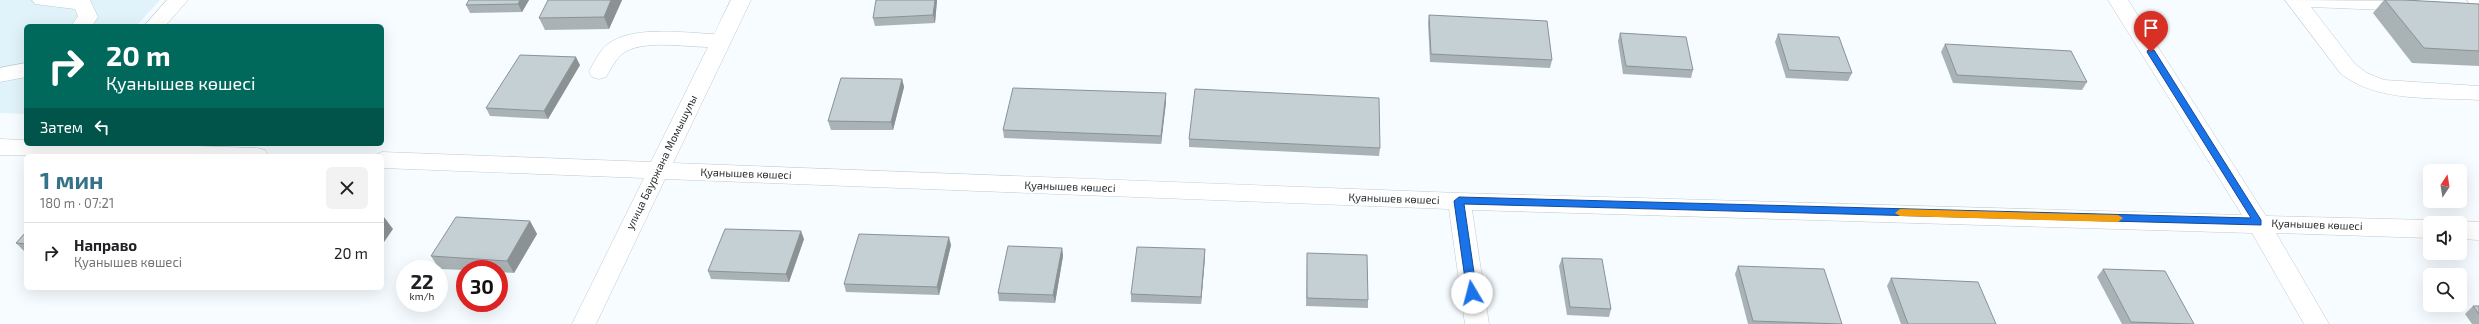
<!DOCTYPE html>
<html lang="ru">
<head>
<meta charset="utf-8">
<style>
	body { margin:0; font-family:"Exo 2",sans-serif; background:#f2f2f2; color:#202124; height:100vh; display:flex; flex-direction:column; font-size:15px; white-space:nowrap }
	* { box-sizing:border-box; margin:0 }
	p { font-size:13px; color:#757577 }
	.icon { flex:none; width:22px; height:22px; fill:none; stroke:currentColor; stroke-width:2; stroke-linecap:round; stroke-linejoin:round }
	.map { position:relative; flex:1; overflow:hidden }
	.side { position:absolute; left:24px; top:154px; width:360px; height:136px; display:flex; flex-direction:column; background:#fff; border-radius:6px; box-shadow:0 4px 16px #0002 }
	.side>* { flex:none }
	.banner { position:absolute; left:24px; top:24px; width:360px; height:122px; border-radius:6px; box-shadow:0 4px 16px #0002; background:#00695c; color:#fff; overflow:hidden }
	.needle { width:26px; rotate:12deg }
	.tools { position:absolute; left:2423px; top:164px; display:grid; gap:8px }
	.tools a { display:grid; place-items:center; width:44px; height:44px; border-radius:6px; background:#fff; box-shadow:0 4px 16px #0002; font-size:20px }
	.speed { position:absolute; left:396px; top:260px; display:flex; gap:8px; font-size:20px; font-weight:700; text-align:center }
	.speed>* { display:grid; place-content:center; width:52px; height:52px; border-radius:50%; background:#fff; box-shadow:0 4px 16px #0002; line-height:1 }
	.speed small { font-size:10px; font-weight:400 }
	.speed .limit { border:6px solid #d22; background:#fff; color:#111 }
	.pin { position:absolute; display:grid; place-items:center; width:34px; height:34px; color:#fff; margin:-41px -17px; border-radius:50% 50% 50% 0; rotate:-45deg; box-shadow:0 0 4px #0007 }
	.pin .icon { rotate:45deg }
	.me { position:absolute; width:44px; margin:-22px; rotate:352deg; stroke-linejoin:round; filter:drop-shadow(0 0 3px #0008) }
	.turn { display:flex; align-items:center; gap:14px; height:84px; padding:0 16px; font-size:18px }
	.turn .icon { width:52px; height:52px; stroke-width:2.5 }
	.turn b { display:block; font-size:28px; line-height:34px }
	.then { display:flex; align-items:center; height:38px; padding:0 16px; background:#0003; gap:8px; font-size:15px }
	.round { display:grid; place-items:center; flex:none; width:42px; height:42px; border-radius:6px; background:#f2f2f2 }
	.headline { display:flex; align-items:center; justify-content:space-between; height:68px; padding:0 16px }
	h1 { font-size:24px; font-weight:700; line-height:30px; color:#357389 }
	ul { padding:0; list-style:none }
	li { display:flex; align-items:center; gap:12px; height:60px; padding:0 16px; border-top:1px solid #e0e0e0 }
	li div { flex:1 }
	li b { display:block; font-size:15px }
	li em { font-style:normal }
	.map>svg:first-child { display:block }
</style>
</head>
<body>
<div class="map">
<svg width="2479" height="324" viewBox="0 0 2479 324">
	<rect width="100%" height="100%" fill="#f6fcff"/>
	<path fill="#e0f3fb" d="M0,0H160L136,26H26V114L0,113Z"/>
	<g fill="none" stroke-linecap="round" stroke-linejoin="round">
		<defs>
			<g id="minor">
				<path d="M32,0H90L98,17L92,26H71L78,16L75,9L35,4Z"/>
				<path d="M167,0H188L165,26H144Z"/>
				<path d="M731,0H751L673,163L1459,193L2242,215L2108,0H2128L2266,216L2430,220L2438,223H2430V238L2276,233L2329,324H2304L2252,233L1472,210L1489,324H1465L1449,209L665,179L596,324H572L644,178L382,168V156H373L382,152L651,162L708,47C685,47 641,39 622,54C615,60 611,69 606,77L599,79L592,77L589,72C594,62 599,51 608,44C633,25 684,33 714,34Z"/>
				<path d="M2285,0L2417,1L2420,5L2417,9L2410,11L2311,7L2355,64L2367,73L2384,80L2479,86V100C2433,97 2379,103 2341,74Z"/>
				<path d="M2467,0H2479V9L2472,7Z"/>
				<path d="M26,63V77L0,82V68Z"/>
				<path d="M0,139L26,140V144H137L257,148L265,150L268,156L0,155Z"/>
				<path d="M2460,221L2479,222V240L2460,239V223H2455Z"/>
			</g>
		</defs>
		<use href="#minor" stroke="#c0cace" stroke-width="1"/>
		<use href="#minor" fill="#fff" fill-rule="evenodd"/>
	</g>
	<g fill="#a9b3b6">
		<path d="M469,0H529L522,12L470,13L466,5Z"/>
		<path d="M622,0L609,29L545,30L539,18Z"/>
		<path d="M937,0L935,23L875,26L873,18Z"/>
		<path d="M2384,0H2404L2479,4V66L2412,63L2373,13Z"/>
		<path d="M1429,15L1552,60L1550,68L1430,62L1428,23Z"/>
		<path d="M1620,33L1693,70L1691,78L1623,74L1618,41Z"/>
		<path d="M1778,34L1852,73L1848,81L1786,78L1775,42Z"/>
		<path d="M1945,44L2087,82L2082,90L1953,83L1941,52Z"/>
		<path d="M580,65L548,119L490,116L486,108Z"/>
		<path d="M902,79L904,87L893,130H831L828,121Z"/>
		<path d="M1166,93V102L1161,144L1004,138L1003,130Z"/>
		<path d="M1189,139L1380,148L1379,156L1189,147Z"/>
		<path d="M530,221L537,234L514,273L499,272V269H465V270L439,269L431,256Z"/>
		<path d="M26,232V253L16,243Z"/>
		<path d="M804,239L789,282L711,279L708,271Z"/>
		<path d="M951,245L939,295L846,292L844,284Z"/>
		<path d="M1062,248L1063,256L1055,303L999,301L998,293Z"/>
		<path d="M1205,249V257L1201,304L1131,302V294Z"/>
		<path d="M1307,253L1368,300V308L1306,306Z"/>
		<path d="M1562,258L1611,309L1609,317L1567,315L1559,266Z"/>
		<path d="M1738,266L1842,324H1748L1735,274Z"/>
		<path d="M2103,269L2194,324H2122L2097,277Z"/>
		<path d="M1891,278L1996,324H1901L1887,286Z"/>
		<path d="M2473,306H2479V324H2472L2465,314Z"/>
	</g>
	<g fill="#8a9294">
		<path d="M520,0H529L522,12L518,4Z"/>
		<path d="M611,0H622L609,29L604,17Z"/>
		<path d="M935,0H937L935,23L933,15Z"/>
		<path d="M576,57L580,65L548,119L544,111Z"/>
		<path d="M902,79L904,87L893,130L891,122Z"/>
		<path d="M1166,93V102L1161,144V136Z"/>
		<path d="M384,217L393,229L382,245V220Z"/>
		<path d="M530,221L537,234L514,273L507,261Z"/>
		<path d="M801,231L804,239L789,282L786,274Z"/>
		<path d="M949,237L951,245L939,295L937,287Z"/>
		<path d="M1062,248L1063,256L1055,303L1053,295Z"/>
		<path d="M1205,249V257L1201,304V297Z"/>
	</g>
	<g fill="#c5d0d4" stroke="#8a9294">
		<path d="M469,0H520L518,4L466,5Z"/>
		<path d="M548,0H611L604,17L539,18Z"/>
		<path d="M876,0H935L933,15L873,18Z"/>
		<path d="M2385,0H2404L2479,4V51L2424,48Z"/>
		<path d="M1429,15L1547,21L1552,60L1431,54Z"/>
		<path d="M1620,33L1686,37L1693,70L1626,66Z"/>
		<path d="M1778,34L1839,37L1852,73L1789,70Z"/>
		<path d="M1945,44L2071,51L2087,82L1957,75Z"/>
		<path d="M520,55L576,57L544,111L486,108Z"/>
		<path d="M841,78L902,79L891,122L828,121Z"/>
		<path d="M1013,88L1166,93L1161,136L1003,130Z"/>
		<path d="M1195,89L1379,98L1380,148L1189,139Z"/>
		<path d="M456,217L530,221L507,261L431,256Z"/>
		<path d="M725,229L801,231L786,274L708,271Z"/>
		<path d="M26,232V244L16,243Z"/>
		<path d="M859,234L949,237L937,287L844,284Z"/>
		<path d="M1008,246L1062,248L1053,295L998,293Z"/>
		<path d="M1137,247L1205,249L1201,297L1131,294Z"/>
		<path d="M1307,253L1367,255L1368,300L1307,298Z"/>
		<path d="M1562,258L1602,259L1611,309L1570,307Z"/>
		<path d="M1738,266L1824,269L1842,324L1753,321Z"/>
		<path d="M2103,269L2165,271L2194,324L2131,322Z"/>
		<path d="M1891,278L1978,282L1996,324H1908Z"/>
		<path d="M2473,306H2479V314Z"/>
	</g>
	<path fill="#1a73e8" stroke="#114b97" d="M2148,50H2154L2261,220V225L1464,204L1477,293L1472,297L1467,293L1454,201L1459,197L2251,218L2147,52Z"/>
	<path fill="#f59e0b" d="M1900,209L2118,215L2123,218L2118,222L1900,216L1895,213Z"/>
	<g text-anchor="middle" dominant-baseline="central" stroke-width="4" stroke-linejoin="round" paint-order="stroke">
		<g font-size="11" fill="#2a2e30" stroke="#fff">
			<text transform="translate(661 162) rotate(-64)">улица Бауржана Момышулы</text>
			<text transform="translate(746 173) rotate(2)">Қуанышев көшесі</text>
			<text transform="translate(1070 186) rotate(2)">Қуанышев көшесі</text>
			<text transform="translate(1394 198) rotate(2)">Қуанышев көшесі</text>
			<text transform="translate(2317 224) rotate(2)">Қуанышев көшесі</text>
		</g>
	</g>
</svg>
<div class="tools">
<a><svg class="needle" viewBox="-14 -14 28 28"><path d="M0-13l5 13h-10z" fill="#e53935"/><path d="M0 13l5-13h-10z" fill="#757577"/></svg></a>
<a><svg class="icon" aria-label="sound" viewBox="0 0 24 24"><path d="M4 9h4l5-4v14l-5-4H4zM17 9q2 3 0 6"/></svg></a>
<a><svg class="icon" aria-label="search" viewBox="0 0 24 24"><circle cx="10" cy="10" r="6"/><path d="M15 15l6 6"/></svg></a>
</div>
<div class="speed"><div>22<small>km/h</small></div><div class="limit">30</div></div>
<div class="pin" style="left:2151px;top:52px;background:#d93025"><svg class="icon" aria-label="arrive" viewBox="0 0 24 24"><path d="M6 21V4h12l-3 4 3 4H6"/></svg></div>
<svg class="me" style="left:1472px;top:293px" viewBox="-20 -20 40 40"><circle r="19" fill="#fff"/><path d="M0-13L10 11 0 6-10 11z" fill="#1a73e8"/></svg>
<div class="banner">
<div class="turn"><svg class="icon" aria-label="right" viewBox="0 0 24 24"><path d="M7 20v-9h11M14 6l5 5-5 5"/></svg><div><b>20 m</b>Қуанышев көшесі</div></div>
<div class="then">Затем<svg class="icon" aria-label="left" viewBox="0 0 24 24"><path d="M17 20v-9H6M10 6l-5 5 5 5"/></svg></div>
</div>
<section class="side">
<div class="headline"><div><h1>1 мин</h1><p>180 m · 07:21</p></div><a class="round"><svg class="icon" aria-label="close" viewBox="0 0 24 24"><path d="M6 6l12 12M18 6L6 18"/></svg></a></div>
<ul>
<li><svg class="icon" aria-label="right" viewBox="0 0 24 24"><path d="M7 20v-9h11M14 6l5 5-5 5"/></svg><div><b>Направо</b><p>Қуанышев көшесі</p></div><em>20 m</em></li>
</ul>
</section>
</div>
</body>
</html>
